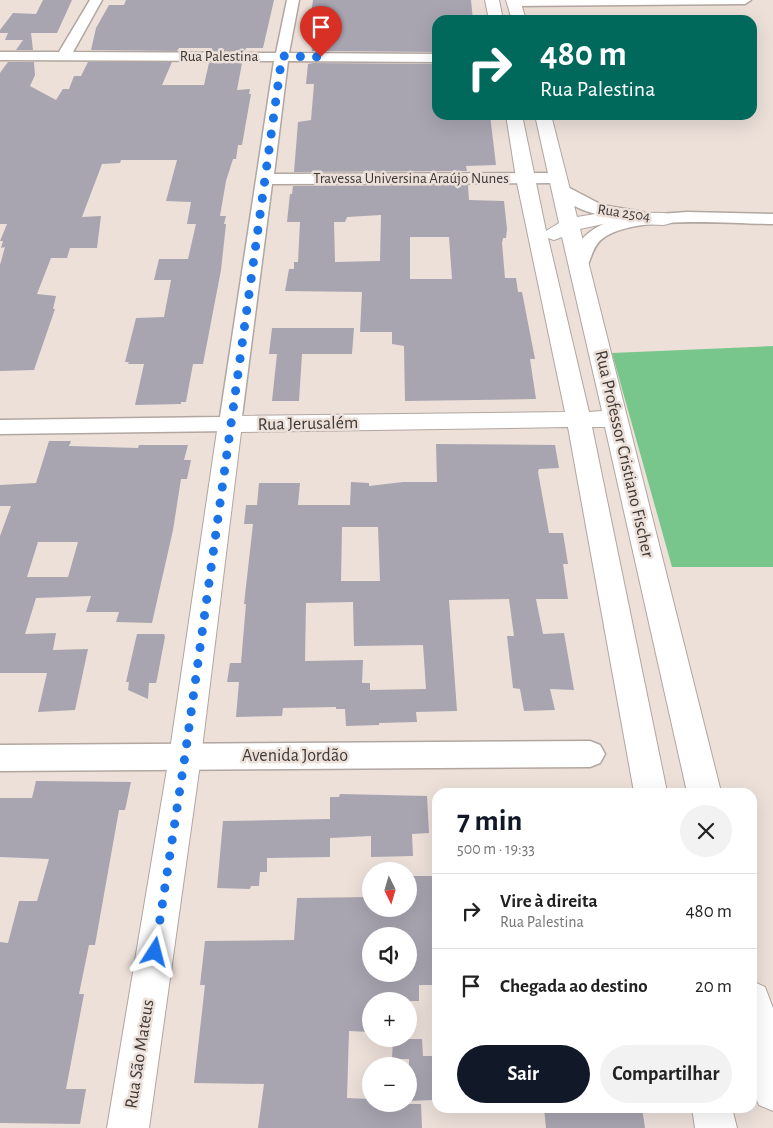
<!DOCTYPE html>
<html lang="pt">
<head>
<meta charset="utf-8">
<style>
	body { margin:0; font-family:"Alegreya Sans",sans-serif; background:#f2f2f2; color:#222; height:100vh; display:flex; flex-direction:column; font-size:19px; white-space:nowrap }
	* { box-sizing:border-box; margin:0 }
	p { font-size:16px; color:#767676 }
	.icon { flex:none; width:28px; height:28px; fill:none; stroke:currentColor; stroke-width:2; stroke-linecap:round; stroke-linejoin:round }
	.map { position:relative; flex:1; overflow:hidden }
	.sheet { position:absolute; left:432px; top:788px; width:325px; height:325px; display:flex; flex-direction:column; background:#fff; border-radius:15px; box-shadow:0 5px 20px #0002 }
	.sheet>* { flex:none }
	.banner { position:absolute; left:432px; top:15px; width:325px; height:105px; border-radius:15px; box-shadow:0 5px 20px #0002; background:#00695c; color:#fff; overflow:hidden }
	.needle { width:32px; rotate:175deg }
	.tools { position:absolute; left:362px; top:862px; display:grid; gap:10px }
	.tools a { display:grid; place-items:center; width:55px; height:55px; border-radius:50%; background:#fff; box-shadow:0 5px 20px #0002; font-size:25px }
	.pin { position:absolute; display:grid; place-items:center; width:42px; height:42px; color:#fff; margin:-51px -21px; border-radius:50% 50% 50% 0; rotate:-45deg; box-shadow:0 0 5px #0007 }
	.pin .icon { rotate:45deg }
	.me { position:absolute; width:55px; margin:-28px; rotate:9deg; stroke-linejoin:round; filter:drop-shadow(0 0 4px #0008) }
	.turn { display:flex; align-items:center; gap:18px; height:105px; padding:0 25px; font-size:22px }
	.turn .icon { width:65px; height:65px; stroke-width:2.5 }
	.turn b { display:block; font-size:35px; line-height:42px }
	.round { display:grid; place-items:center; flex:none; width:52px; height:52px; border-radius:26px; background:#f2f2f2 }
	.headline { display:flex; align-items:center; justify-content:space-between; height:85px; padding:0 25px }
	h1 { font-size:30px; font-weight:700; line-height:38px; color:#111827 }
	.cta { display:flex; gap:10px; margin-top:auto; padding:10px 25px }
	.cta a { flex:1; height:58px; border-radius:30px; background:#111827; color:#fff; font-size:20px; font-weight:700; line-height:58px; text-align:center }
	.cta a+a { background:#f2f2f2; color:#222 }
	ul { padding:0; list-style:none }
	li { display:flex; align-items:center; gap:15px; height:75px; padding:0 25px; border-top:1px solid #e0e0e0 }
	li div { flex:1 }
	li b { display:block; font-size:19px }
	li em { font-style:normal }
	.map>svg:first-child { display:block }
</style>
</head>
<body>
<div class="map">
<svg width="773" height="1128" viewBox="0 0 773 1128">
	<rect width="100%" height="100%" fill="#ece0d9"/>
	<path fill="#78c68b" d="M773,346V567H672L612,353Z"/>
	<g fill="#a8a5b1" fill-rule="evenodd">
		<path d="M43,0H72L57,33H31L33,50H16L23,40H5L8,33H0V30L13,13L36,14Z"/>
		<path d="M126,0H274L263,48H246L245,51H211L212,48H179L177,51L91,50L96,28L109,5H124Z"/>
		<path d="M313,0H471L473,20H438V52L312,51L311,38L314,22H310Z"/>
		<path d="M8,62H34L35,75L30,86L56,100L63,89H69L74,76H81L88,62H172L162,85H204L209,63H242L237,90L250,89L249,94H251L242,145H238L236,159H233L226,181L220,216H226L224,224H226L221,270L203,364H193L186,402H181V404L135,405L144,364H128L129,362H125L136,318L164,317L171,280H154L159,259H188L196,224H187L191,202L166,201L177,160H121L120,163L102,164L82,217L101,216L97,248H70L67,258H51L37,294L56,296L53,309H55L34,370L0,371V265L5,247L1,248L3,241H0L7,224H0V73Z"/>
		<path d="M313,63L438,64V115H490L496,165L466,166L467,171L294,172L298,122L311,120L314,84H306L308,64Z"/>
		<path d="M468,185L469,200L504,201L507,229L506,238H503L502,243L505,278H516L518,292H522L535,359H530L536,399L405,401L404,346L392,344V332H360L362,292L285,291L289,269H294V262H298L300,222H287L290,194H292L293,186ZM381,215L380,261L335,262L334,222H345L347,217ZM410,237H449L452,279H410Z"/>
		<path d="M272,328H354L352,354H302L299,401H272L277,354H269Z"/>
		<path d="M49,441H71L69,446L138,448L139,445H188L184,460H191L187,479H181L173,530L152,623L116,622L119,612H86L91,596L36,598L25,634L56,633L53,650L88,649L75,710L38,712L47,673H0V536L11,506H0V485L36,483ZM38,542H78L68,577H27Z"/>
		<path d="M436,444L555,445L559,468L539,469L538,472L549,533H563L568,564H563L568,599H536L543,634L564,633L574,690L550,689L555,710L524,711L520,689L513,688L507,636H514L509,599L449,600L457,711L416,712L417,722L379,723V725L346,726L345,709H336V707L283,708L282,716L236,717L239,682H227L230,663H241L246,604H244L253,524H244L246,505H257L259,483H300L298,505H350L351,482L369,483V486L403,482H437ZM342,527H378L380,581H341ZM353,602L354,646L423,645L426,689L370,690V683H362L363,660L305,661L306,603Z"/>
		<path d="M137,634H164L165,637L157,679L156,683H149L148,699L128,690L129,682H126Z"/>
		<path d="M36,781L131,782L125,810H119L95,945H89L79,994H84L66,1089H86L80,1124L0,1123V942L8,943L19,901H37L49,859L0,857V798H32Z"/>
		<path d="M340,794L427,796L429,833L412,834L413,856L371,857V836L330,838V857L267,858V872H260L259,886H251L250,889L217,888L223,821L330,819V797H339Z"/>
		<path d="M409,876H438V985H419V1001H371V1032L349,1031L347,1098L371,1099V1104H421L422,1128H258L264,1084L194,1083L205,985H200L205,941L294,940L297,898L371,897V909H409ZM371,936H409V974H371Z"/>
		<path d="M393,1039H422L423,1056H438V1084H432L433,1100L409,1101V1059H392Z"/>
		<path d="M544,1108H642L645,1128H546Z"/>
	</g>
	<g fill="none" stroke-linecap="round" stroke-linejoin="round">
		<defs>
			<g id="minor">
				<path d="M90,0H102L73,52L276,53L287,0H299L289,53L438,54V62L288,61L274,174L557,173L563,174L565,178L563,182L557,183L272,184L241,424L238,429L230,431L0,434V420L220,417L274,61L0,60V52H59Z"/>
				<path d="M509,0H751L745,4L514,6L510,5Z"/>
				<path d="M560,183L602,205L643,212L645,215L687,212L773,214V224C733,224 633,214 602,239C592,247 592,258 586,268H572L570,264C576,238 594,225 619,219C596,215 566,208 552,188L554,184Z"/>
				<path d="M590,741L600,745L605,754L600,763L590,767L0,771V745Z"/>
			</g>
			<g id="major">
				<path d="M485,0H499L503,20H489Z"/>
				<path d="M506,0H520L526,20H512Z"/>
				<path d="M506,115H522L546,231L559,223L535,115H551L577,217L608,212L664,213L671,215L674,219L671,223L664,225L608,223L580,229L721,792H687L605,427H592L667,792H634L568,427L241,432L201,757L149,1128H107L169,757L218,424L221,418L230,416L565,412L516,178ZM562,237L602,411L589,412L548,238L554,240Z"/>
				<path d="M752,981L765,987L773,1008V1111L759,1105L752,1089Z"/>
				<path d="M692,1108H732L737,1128H695Z"/>
			</g>
		</defs>
		<use href="#minor" stroke="#b2a6a0" stroke-width="3"/>
		<use href="#major" stroke="#b2a6a0" stroke-width="2"/>
		<use href="#minor" fill="#fff" fill-rule="evenodd"/>
		<use href="#major" fill="#fff" fill-rule="evenodd"/>
	</g>
	<g fill="none" stroke-linecap="round" stroke-linejoin="round">
		<path stroke="#1a73e8" stroke-width="9" stroke-dasharray="0 16.2" d="M155,952L185,756L282,56L321,57"/>
	</g>
	<g text-anchor="middle" dominant-baseline="central" stroke-width="5" stroke-linejoin="round" paint-order="stroke">
		<g font-size="15" fill="#3f3a37" stroke="#ece0d9">
			<text x="219" y="56">Rua Palestina</text>
			<text x="411" y="178">Travessa Universina Araújo Nunes</text>
			<text transform="translate(624 213) rotate(8)">Rua 2504</text>
		</g>
		<g font-size="18" fill="#3f3a37" stroke="#ece0d9">
			<text transform="translate(308 424) rotate(-1)">Rua Jerusalém</text>
			<text transform="translate(624 454) rotate(77)">Rua Professor Cristiano Fischer</text>
			<text x="295" y="756">Avenida Jordão</text>
			<text transform="translate(140 1054) rotate(-81)">Rua São Mateus</text>
		</g>
	</g>
</svg>
<div class="tools">
<a><svg class="needle" viewBox="-14 -14 28 28"><path d="M0-13l5 13h-10z" fill="#e53935"/><path d="M0 13l5-13h-10z" fill="#767676"/></svg></a>
<a><svg class="icon" aria-label="sound" viewBox="0 0 24 24"><path d="M4 9h4l5-4v14l-5-4H4zM17 9q2 3 0 6"/></svg></a>
<a>+</a>
<a>−</a>
</div>
<div class="pin" style="left:321px;top:57px;background:#d93025"><svg class="icon" aria-label="arrive" viewBox="0 0 24 24"><path d="M6 21V4h12l-3 4 3 4H6"/></svg></div>
<svg class="me" style="left:155px;top:952px" viewBox="-20 -20 40 40"><path d="M0-17L14 15 0 8-14 15z" fill="#1a73e8" stroke="#fff" stroke-width="4"/></svg>
<div class="banner">
<div class="turn"><svg class="icon" aria-label="right" viewBox="0 0 24 24"><path d="M7 20v-9h11M14 6l5 5-5 5"/></svg><div><b>480 m</b>Rua Palestina</div></div>
</div>
<section class="sheet">
<div class="headline"><div><h1>7 min</h1><p>500 m · 19:33</p></div><a class="round"><svg class="icon" aria-label="close" viewBox="0 0 24 24"><path d="M6 6l12 12M18 6L6 18"/></svg></a></div>
<ul>
<li><svg class="icon" aria-label="right" viewBox="0 0 24 24"><path d="M7 20v-9h11M14 6l5 5-5 5"/></svg><div><b>Vire à direita</b><p>Rua Palestina</p></div><em>480 m</em></li>
<li><svg class="icon" aria-label="arrive" viewBox="0 0 24 24"><path d="M6 21V4h12l-3 4 3 4H6"/></svg><div><b>Chegada ao destino</b></div><em>20 m</em></li>
</ul>
<div class="cta"><a>Sair</a><a>Compartilhar</a></div>
</section>
</div>
</body>
</html>
